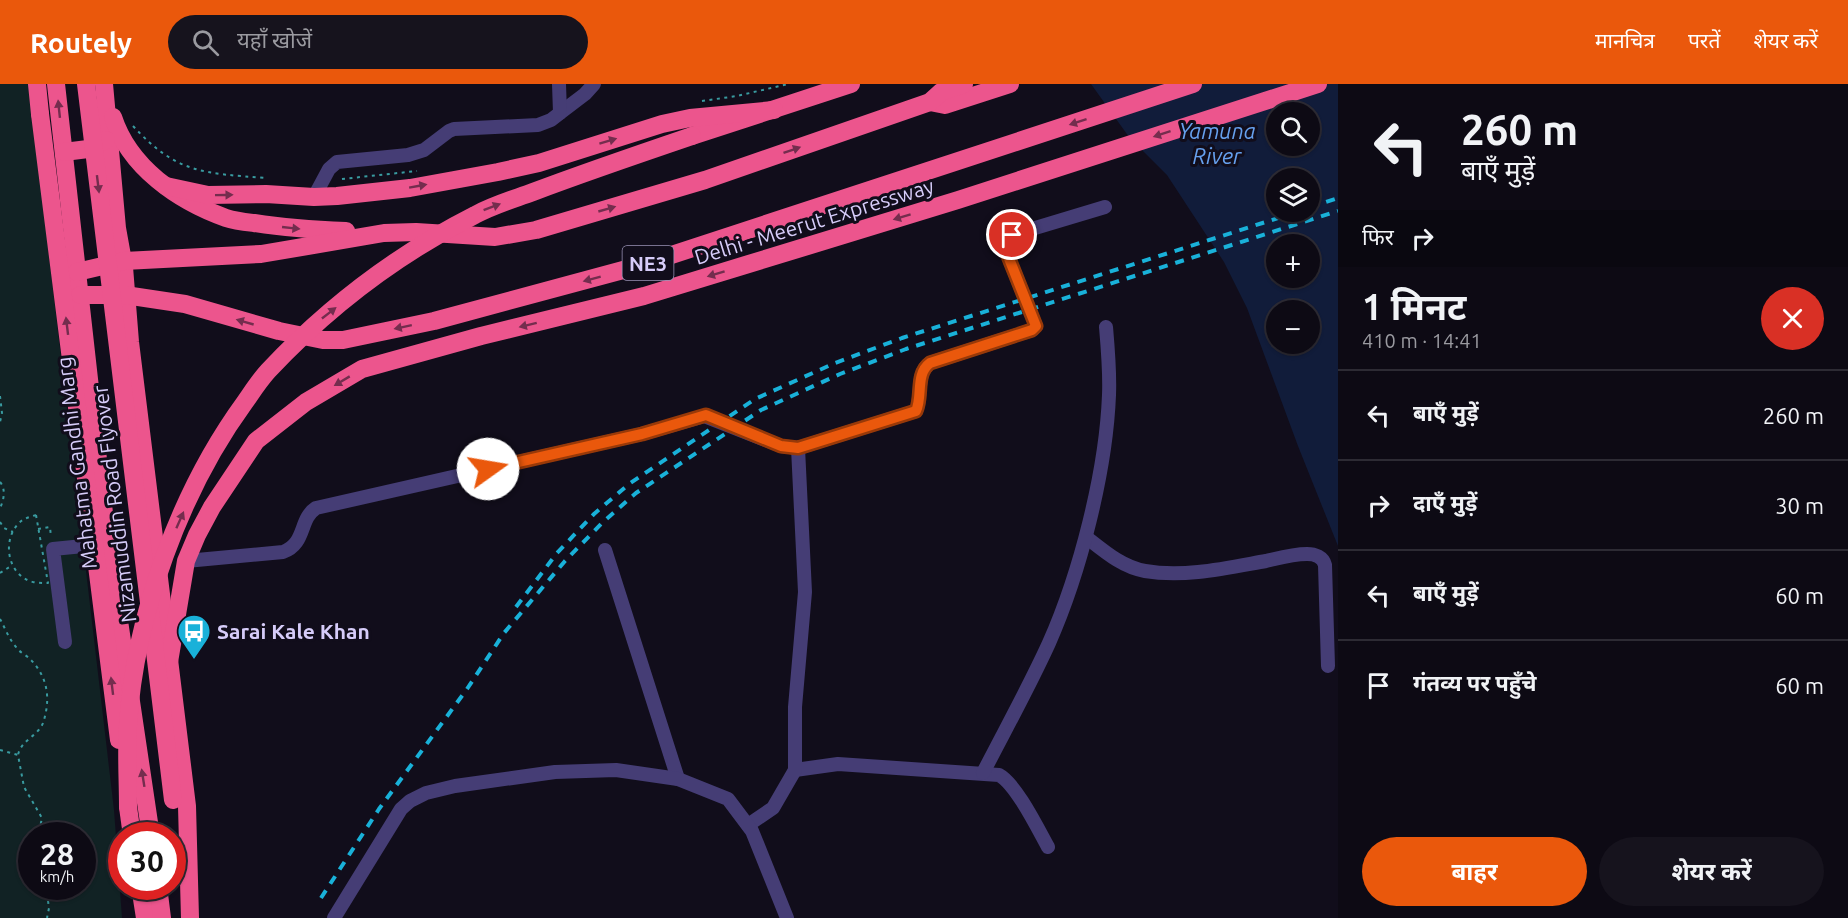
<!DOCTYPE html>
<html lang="hi">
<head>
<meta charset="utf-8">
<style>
	body { margin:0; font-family:Ubuntu,"Noto Sans Devanagari",sans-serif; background:#16131d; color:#f1f3f6; height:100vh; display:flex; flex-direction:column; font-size:22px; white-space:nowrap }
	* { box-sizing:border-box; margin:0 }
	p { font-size:20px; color:#9a9aa0 }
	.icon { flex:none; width:33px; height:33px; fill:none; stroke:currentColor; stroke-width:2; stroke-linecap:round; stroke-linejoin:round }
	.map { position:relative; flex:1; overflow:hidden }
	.details { display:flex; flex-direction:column; background:#0d0a14; width:510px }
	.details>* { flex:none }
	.banner { background:#0d0a14; color:#f1f3f6; overflow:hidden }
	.tools { position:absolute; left:1266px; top:18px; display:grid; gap:12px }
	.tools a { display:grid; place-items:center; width:54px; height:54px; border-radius:50%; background:#0d0a14; box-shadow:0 2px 4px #0004,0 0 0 2px #2d2b34; font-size:30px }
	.speed { position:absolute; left:18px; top:738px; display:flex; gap:12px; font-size:30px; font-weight:700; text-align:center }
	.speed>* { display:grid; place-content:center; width:78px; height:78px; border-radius:50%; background:#0d0a14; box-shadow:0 2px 4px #0004,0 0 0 2px #2d2b34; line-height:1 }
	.speed small { font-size:15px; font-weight:400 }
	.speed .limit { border:9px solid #d22; background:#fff; color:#111 }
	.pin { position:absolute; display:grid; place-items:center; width:51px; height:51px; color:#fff; margin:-26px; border:3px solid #fff; border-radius:50%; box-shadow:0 2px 6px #0007 }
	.me { position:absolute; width:66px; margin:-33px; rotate:77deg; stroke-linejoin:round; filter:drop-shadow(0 0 4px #0008) }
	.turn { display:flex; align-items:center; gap:21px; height:126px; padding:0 24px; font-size:27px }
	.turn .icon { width:78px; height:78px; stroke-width:2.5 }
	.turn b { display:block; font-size:42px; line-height:51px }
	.then { display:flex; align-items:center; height:57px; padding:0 24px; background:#0003; gap:12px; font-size:22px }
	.round { display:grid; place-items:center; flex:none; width:63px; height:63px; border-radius:32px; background:#16131d }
	.overview { display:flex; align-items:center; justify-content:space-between; height:102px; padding:0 24px }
	h1 { font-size:36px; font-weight:700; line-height:45px }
	.action { display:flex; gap:12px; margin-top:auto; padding:12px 24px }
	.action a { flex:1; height:69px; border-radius:36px; background:#ea580c; color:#fff; font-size:24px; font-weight:700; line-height:69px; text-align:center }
	.action a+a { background:#16131d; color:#f1f3f6 }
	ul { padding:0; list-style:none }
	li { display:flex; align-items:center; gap:18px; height:90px; padding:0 24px; border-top:2px solid #2d2b34 }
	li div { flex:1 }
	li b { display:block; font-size:22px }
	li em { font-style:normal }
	header { display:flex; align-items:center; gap:36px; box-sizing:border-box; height:84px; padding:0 30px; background:#ea580c; color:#fff }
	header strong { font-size:28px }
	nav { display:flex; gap:33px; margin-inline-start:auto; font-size:21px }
	.search { width:420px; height:54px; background:#16131d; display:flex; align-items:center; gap:15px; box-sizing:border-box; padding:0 21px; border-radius:33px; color:#9a9aa0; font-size:22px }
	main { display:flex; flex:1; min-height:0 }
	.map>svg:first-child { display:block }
</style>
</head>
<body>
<header>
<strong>Routely</strong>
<div class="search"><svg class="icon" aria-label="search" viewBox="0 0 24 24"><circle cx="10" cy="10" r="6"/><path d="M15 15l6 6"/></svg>यहाँ खोजें</div>
<nav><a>मानचित्र</a><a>परतें</a><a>शेयर करें</a></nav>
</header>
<main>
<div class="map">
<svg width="1338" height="834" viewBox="0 0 1338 834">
	<rect width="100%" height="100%" fill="#110d1b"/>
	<path fill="#112224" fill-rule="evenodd" d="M0,0H29L114,726L122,834H0ZM32,752H82V802H32Z"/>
	<path fill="#111c3a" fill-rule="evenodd" d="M1091,0H1338V462L1298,362L1247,224L1224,178L1167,91L1129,53ZM1276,28H1310V62H1276ZM1276,94H1310V128H1276ZM1276,160H1310V194H1276ZM1276,226H1310V260H1276Z"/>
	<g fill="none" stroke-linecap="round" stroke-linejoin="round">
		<g stroke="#399ba0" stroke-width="2" stroke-dasharray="3 4.5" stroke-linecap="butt">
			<path d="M702,17L737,12L788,0"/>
			<path d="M133,42C177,90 204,89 265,94"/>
			<path d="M342,95L417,87"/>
			<path d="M0,312L2,329L0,338"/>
			<path d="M0,398C6,405 4,416 0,424"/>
			<path d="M36,431L48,499C43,499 38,499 33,498C8,492 1,457 19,439C24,434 30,433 36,431Z"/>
			<path d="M0,438L4,444L13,448"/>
			<path d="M38,445L50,443L51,453"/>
			<path d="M0,489L11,482"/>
			<path d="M0,535C5,544 9,555 16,563C19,568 26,571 30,575C48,593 51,615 43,639C38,652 21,656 18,671"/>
			<path d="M0,666L18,671L24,703L42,734L38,752"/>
			<path d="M32,771V774"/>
			<path d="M46,802L49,824L47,834"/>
		</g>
		<g stroke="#453d75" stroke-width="14">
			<path d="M560,29L585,10L594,0"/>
			<path d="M314,113L329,85L337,78L408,71L424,66L449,47L454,45L538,41L551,36L560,29L559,0"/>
			<path d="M1086,453C1104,467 1122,483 1145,487C1184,494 1227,484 1266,477C1279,474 1293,470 1307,470C1315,470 1323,473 1325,481L1328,582"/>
			<path d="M605,466L678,695"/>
			<path d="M186,477L283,468C306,460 299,435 316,424L642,350L704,332L781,362L798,364L916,327C923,312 915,290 930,279L1032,246L1036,242L1006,167V157L1012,151L1105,123"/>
			<path d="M65,558L53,465L104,460"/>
			<path d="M795,686L838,680L999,691C1016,700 1038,745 1048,763"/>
			<path d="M983,689C1005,646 1029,603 1049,559C1080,489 1106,388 1109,311C1110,288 1108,266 1106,243"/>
			<path d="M748,741L773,724L795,686V623L805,508L798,364"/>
			<path d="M334,834L401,725L410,717L426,709L455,702L555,688L616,686L678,695L728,715L752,747L787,834"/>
		</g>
		<g stroke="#ec558d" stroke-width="18">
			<path d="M37,0L40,30"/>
			<path d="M56,0L107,456L151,752"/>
			<path d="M104,0L117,144L124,183L130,258L187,722L190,834"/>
			<path d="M930,18L945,21L1010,0"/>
			<path d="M113,33C129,83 178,117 226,134C235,137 245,138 254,139C285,144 315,146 346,147"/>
			<path d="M692,52L851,0"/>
			<path d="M64,68L88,65L106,56"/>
			<path d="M166,102L208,111L266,110L314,113L337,112L410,104L498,88L539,79L662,40L690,34L774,26"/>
			<path d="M77,188L124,177L261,170L384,149L416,148L495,153L536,146L705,96L930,18L941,8L964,0"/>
			<path d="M80,211H125L185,220L279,247L323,256H343L434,237L638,182L1193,0"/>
			<path d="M169,578L186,477L197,451L212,423L256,357L306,318L362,285L481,252L644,212L958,116L1318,0"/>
			<path d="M128,723L132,752"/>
			<path d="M140,802L145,834"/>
			<path d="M158,802L162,834"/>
		</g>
		<g stroke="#19b1d9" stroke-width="4" stroke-dasharray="9 8" stroke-linecap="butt">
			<path d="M1310,123L1338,114"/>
			<path d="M516,523L557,469L594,430L629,400L755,315L835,279L902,254L1297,128"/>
			<path d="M321,814L379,725L467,605L504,549L565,477L602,439L636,409L761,326L840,290L906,265L1338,127"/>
		</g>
		<g stroke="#ec558d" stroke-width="18">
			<path d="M86,0L173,716"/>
			<path d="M40,30L119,656"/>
			<path d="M128,723C128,696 126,668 128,641C135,531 180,407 245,318C252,308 259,297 268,287C327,224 398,170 475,131C493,121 514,115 533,108C586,88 639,70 692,52"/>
		</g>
	</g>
	<defs><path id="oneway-solid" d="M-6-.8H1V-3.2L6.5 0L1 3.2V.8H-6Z" transform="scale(1.5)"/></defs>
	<g fill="#742d4e">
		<use href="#oneway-solid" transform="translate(59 25) rotate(-96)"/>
		<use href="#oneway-solid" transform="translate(1078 38) rotate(162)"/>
		<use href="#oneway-solid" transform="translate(1162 50) rotate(162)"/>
		<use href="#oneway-solid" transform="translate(608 57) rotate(-17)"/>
		<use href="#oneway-solid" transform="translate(792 66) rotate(-19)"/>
		<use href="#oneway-solid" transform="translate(98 100) rotate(83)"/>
		<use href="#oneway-solid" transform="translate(418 102) rotate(-10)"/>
		<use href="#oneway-solid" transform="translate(224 111) rotate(-1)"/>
		<use href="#oneway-solid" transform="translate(492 123) rotate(-21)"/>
		<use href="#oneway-solid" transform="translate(607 125) rotate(-16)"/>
		<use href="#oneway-solid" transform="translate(902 133) rotate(163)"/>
		<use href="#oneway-solid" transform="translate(291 144) rotate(6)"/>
		<use href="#oneway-solid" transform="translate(716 190) rotate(163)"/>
		<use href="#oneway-solid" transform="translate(592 195) rotate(165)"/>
		<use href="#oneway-solid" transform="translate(329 229) rotate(-38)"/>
		<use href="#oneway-solid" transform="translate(245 238) rotate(-164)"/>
		<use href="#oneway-solid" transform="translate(528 241) rotate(166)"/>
		<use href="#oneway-solid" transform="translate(67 242) rotate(-97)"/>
		<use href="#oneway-solid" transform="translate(403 243) rotate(168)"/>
		<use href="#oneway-solid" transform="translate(342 297) rotate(149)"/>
		<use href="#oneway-solid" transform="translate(180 436) rotate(-66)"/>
		<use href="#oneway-solid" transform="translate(112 602) rotate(-97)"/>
		<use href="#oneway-solid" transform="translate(143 694) rotate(-99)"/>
	</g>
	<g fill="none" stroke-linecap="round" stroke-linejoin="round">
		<defs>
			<path id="route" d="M488,385L642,350L706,331L781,362L798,364L916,327C923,312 915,290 930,279L1032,246L1036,242L1006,167V157L1012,151"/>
		</defs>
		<use href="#route" stroke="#983908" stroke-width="15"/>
		<use href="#route" stroke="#ea580c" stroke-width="10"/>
	</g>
	<defs>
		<symbol id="bus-pin" viewBox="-11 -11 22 30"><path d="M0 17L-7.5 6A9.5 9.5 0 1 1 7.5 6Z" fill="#19b1d9" stroke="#110d1b"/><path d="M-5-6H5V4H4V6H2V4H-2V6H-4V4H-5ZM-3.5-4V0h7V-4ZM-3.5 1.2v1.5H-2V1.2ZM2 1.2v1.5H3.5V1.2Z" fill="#fff"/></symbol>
	</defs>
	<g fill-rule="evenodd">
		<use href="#bus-pin" x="175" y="528" width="38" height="52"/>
	</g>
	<g text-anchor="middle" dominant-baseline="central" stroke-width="6" stroke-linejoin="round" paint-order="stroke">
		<rect fill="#110d1b" stroke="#9b93b6" stroke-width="1.5" x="622.5" y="162" width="51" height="34" rx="4.5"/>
		<g font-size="20" font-weight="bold" fill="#d6ccf9">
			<text x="648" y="179">NE3</text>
		</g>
		<g font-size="21" fill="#d6ccf9" stroke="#110d1b">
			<text transform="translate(814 137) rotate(-17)">Delhi - Meerut Expressway</text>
			<text transform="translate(76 379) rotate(-97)">Mahatma Gandhi Marg</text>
			<text transform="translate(114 420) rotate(-97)">Nizamuddin Road Flyover</text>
		</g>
		<g font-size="21" font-weight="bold" fill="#d6ccf9" stroke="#110d1b" text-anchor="start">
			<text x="217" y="547">Sarai Kale Khan</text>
		</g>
		<g font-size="22" font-style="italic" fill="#66a0ee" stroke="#110d1b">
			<text x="1217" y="46">Yamuna<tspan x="1217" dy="25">River</tspan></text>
		</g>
	</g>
</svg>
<div class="tools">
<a><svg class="icon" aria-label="search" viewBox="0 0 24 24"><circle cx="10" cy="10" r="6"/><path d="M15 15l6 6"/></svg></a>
<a><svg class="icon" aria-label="layers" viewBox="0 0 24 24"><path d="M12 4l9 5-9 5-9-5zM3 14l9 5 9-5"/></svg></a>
<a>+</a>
<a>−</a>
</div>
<div class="speed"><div>28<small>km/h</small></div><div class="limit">30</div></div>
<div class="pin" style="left:1012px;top:151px;background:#d93025"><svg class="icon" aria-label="arrive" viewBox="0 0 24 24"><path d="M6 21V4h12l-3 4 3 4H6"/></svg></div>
<svg class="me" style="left:488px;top:385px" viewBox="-20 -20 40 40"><circle r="19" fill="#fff"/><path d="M0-13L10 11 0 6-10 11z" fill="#ea580c"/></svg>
</div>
<section class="details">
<div class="banner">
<div class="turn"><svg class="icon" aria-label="left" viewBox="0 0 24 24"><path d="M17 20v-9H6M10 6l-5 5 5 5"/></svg><div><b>260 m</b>बाएँ मुड़ें</div></div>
<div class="then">फिर<svg class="icon" aria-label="right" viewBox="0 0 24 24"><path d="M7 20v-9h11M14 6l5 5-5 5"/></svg></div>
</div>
<div class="overview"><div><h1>1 मिनट</h1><p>410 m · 14:41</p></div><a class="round" style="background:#d93025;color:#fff"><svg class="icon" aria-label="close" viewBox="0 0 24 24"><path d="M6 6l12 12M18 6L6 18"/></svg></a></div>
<ul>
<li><svg class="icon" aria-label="left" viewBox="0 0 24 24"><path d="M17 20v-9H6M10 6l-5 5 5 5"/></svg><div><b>बाएँ मुड़ें</b></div><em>260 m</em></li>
<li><svg class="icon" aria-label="right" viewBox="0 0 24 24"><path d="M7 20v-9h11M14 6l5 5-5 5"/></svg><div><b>दाएँ मुड़ें</b></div><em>30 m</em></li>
<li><svg class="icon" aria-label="left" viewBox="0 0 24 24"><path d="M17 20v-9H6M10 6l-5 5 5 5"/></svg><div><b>बाएँ मुड़ें</b></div><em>60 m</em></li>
<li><svg class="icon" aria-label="arrive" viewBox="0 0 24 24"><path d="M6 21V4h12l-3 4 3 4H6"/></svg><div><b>गंतव्य पर पहुँचे</b></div><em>60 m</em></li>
</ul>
<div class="action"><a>बाहर</a><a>शेयर करें</a></div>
</section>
</main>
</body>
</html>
